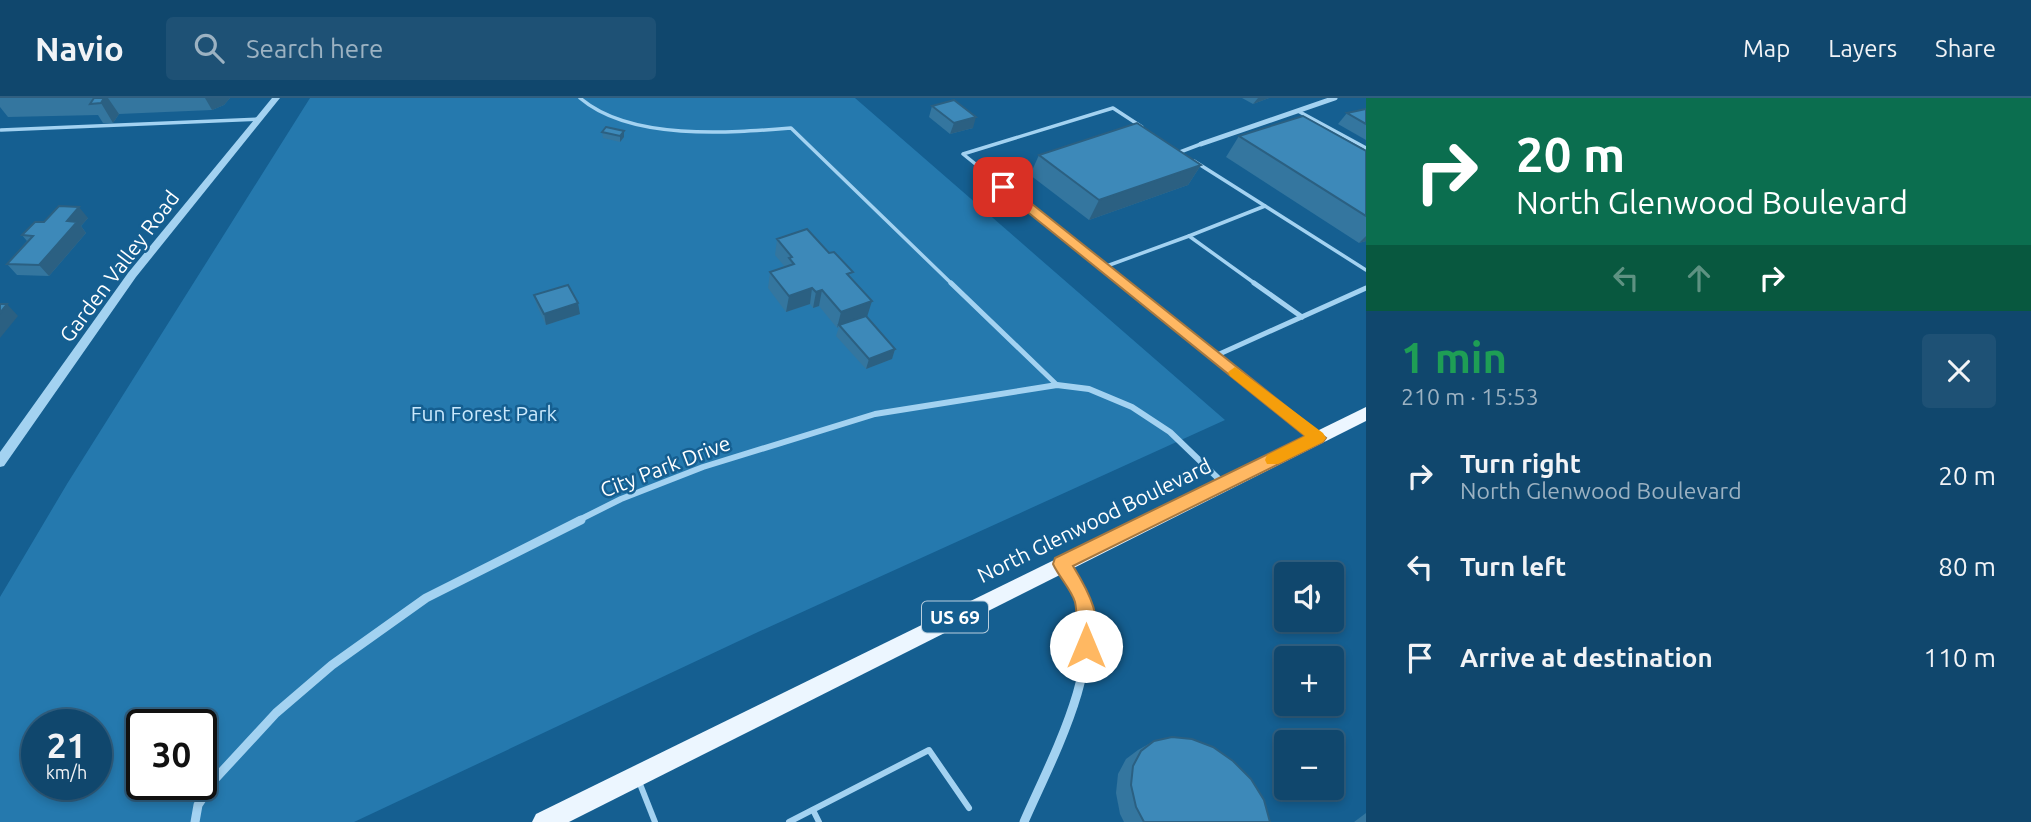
<!DOCTYPE html>
<html lang="en">
<head>
<meta charset="utf-8">
<style>
	body { margin:0; font-family:Ubuntu,sans-serif; background:#1e5175; color:#f1f3f6; height:100vh; display:flex; flex-direction:column; font-size:26px; white-space:nowrap }
	* { box-sizing:border-box; margin:0 }
	p { font-size:23px; color:#9cb2c2 }
	.icon { flex:none; width:38px; height:38px; fill:none; stroke:currentColor; stroke-width:2; stroke-linecap:round; stroke-linejoin:round }
	.map { position:relative; flex:1; overflow:hidden }
	.sheet { display:flex; flex-direction:column; background:#10476d; width:665px }
	.sheet>* { flex:none }
	.hud { background:#0b6e4f; color:#fff; overflow:hidden }
	.fabs { position:absolute; left:1274px; top:464px; display:grid; gap:14px }
	.fabs a { display:grid; place-items:center; width:70px; height:70px; border-radius:7px; background:#10476d; box-shadow:0 4px 10px #0003,0 0 0 2px #305f80; font-size:35px }
	.speed { position:absolute; left:21px; top:611px; display:flex; gap:14px; font-size:35px; font-weight:700; text-align:center }
	.speed>* { display:grid; place-content:center; width:91px; height:91px; border-radius:50%; background:#10476d; box-shadow:0 4px 10px #0003,0 0 0 2px #305f80; line-height:1 }
	.speed small { font-size:18px; font-weight:400 }
	.speed .limit { border:4px solid #111; border-radius:10px; background:#fff; color:#111 }
	.pin { position:absolute; display:grid; place-items:center; width:60px; height:60px; color:#fff; margin:-30px; border-radius:14px; box-shadow:0 4px 10px #0006 }
	.me { position:absolute; width:77px; margin:-38px; rotate:0deg; stroke-linejoin:round; filter:drop-shadow(0 0 5px #0008) }
	.turn { display:flex; align-items:center; gap:24px; height:147px; padding:0 35px; font-size:32px }
	.turn .icon { width:91px; height:91px; stroke-width:2.5 }
	.turn b { display:block; font-size:49px; line-height:60px }
	.lanes { display:flex; align-items:center; height:66px; padding:0 35px; background:#0003; justify-content:center; gap:35px; direction:ltr }
	.lanes .off { opacity:.35 }
	.round { display:grid; place-items:center; flex:none; width:74px; height:74px; border-radius:7px; background:#1e5175 }
	.overview { display:flex; align-items:center; justify-content:space-between; height:119px; padding:0 35px }
	h1 { font-size:42px; font-weight:700; line-height:52px; color:#1e9e55 }
	ul { padding:0; list-style:none }
	li { display:flex; align-items:center; gap:21px; height:91px; padding:0 35px }
	li div { flex:1 }
	li b { display:block; font-size:26px }
	li em { font-style:normal }
	header { display:flex; align-items:center; gap:42px; box-sizing:border-box; height:98px; padding:0 35px; background:#10476d; border-bottom:2px solid #305f80 }
	header strong { font-size:33px }
	nav { display:flex; gap:38px; margin-inline-start:auto; font-size:24px }
	.search { width:490px; height:63px; background:#1e5175; display:flex; align-items:center; gap:18px; box-sizing:border-box; padding:0 24px; border-radius:7px; color:#9cb2c2; font-size:26px }
	main { display:flex; flex:1; min-height:0 }
	.map>svg:first-child { display:block }
</style>
</head>
<body>
<header>
<strong>Navio</strong>
<div class="search"><svg class="icon" aria-label="search" viewBox="0 0 24 24"><circle cx="10" cy="10" r="6"/><path d="M15 15l6 6"/></svg>Search here</div>
<nav><a>Map</a><a>Layers</a><a>Share</a></nav>
</header>
<main>
<div class="map">
<svg width="1366" height="724" viewBox="0 0 1366 724">
	<rect width="100%" height="100%" fill="#155f91"/>
	<path fill="#2579ae" fill-rule="evenodd" d="M310,0H855L1225,322L758,534L354,724H0V499L67,386ZM37,626H96V686H37ZM142,626H201V686H142Z"/>
	<g fill="none" stroke-linecap="round" stroke-linejoin="round">
		<g stroke="#a3d2f1" stroke-width="3.5">
			<path d="M580,0C630,43 729,35 791,30L953,187"/>
			<path d="M1298,13L1366,50"/>
			<path d="M1,32L259,21"/>
			<path d="M1180,54L1201,46"/>
			<path d="M1194,63L1366,172"/>
			<path d="M1104,169L1189,138"/>
			<path d="M1126,187L963,56L1113,10L1142,29"/>
			<path d="M1257,187L1189,138L1265,108"/>
		</g>
		<g stroke="#a3d2f1" stroke-width="5">
			<path d="M951,185L1057,287"/>
			<path d="M1124,185L1317,339"/>
			<path d="M1254,185L1302,219"/>
			<path d="M1215,258L1366,190"/>
		</g>
		<g stroke="#a3d2f1" stroke-width="6">
			<path d="M638,681L655,724"/>
			<path d="M813,712L819,724"/>
			<path d="M789,724L929,652L969,710"/>
		</g>
		<path stroke="#a3d2f1" stroke-width="5" d="M1201,46L1335,0"/>
		<path stroke="#a3d2f1" stroke-width="6" d="M577,423L621,401L703,369L875,316L1057,287L1089,291L1132,309L1170,334L1224,386"/>
		<g stroke="#a3d2f1" stroke-width="9">
			<path d="M195,724L198,707L215,681L276,615L332,567L426,500L581,422"/>
			<path d="M1024,724C1050,664 1105,565 1082,498C1077,486 1069,476 1062,466"/>
		</g>
		<path fill="#a3d2f1" fill-rule="evenodd" d="M272,0H280L136,179L4,368L0,369V354L128,175Z"/>
		<path fill="#ecf6ff" fill-rule="evenodd" d="M1366,309V323L569,724H532L536,716Z"/>
	</g>
	<g fill="#34769f">
		<path d="M0,0H230L224,7L212,12L119,16L113,25H103L98,17L8,19L0,9Z"/>
		<path d="M1242,0H1269L1253,6Z"/>
		<path d="M932,8L973,30L950,36L929,19Z"/>
		<path d="M1366,11V42L1338,26L1347,15Z"/>
		<path d="M602,34L624,39L620,44L603,40Z"/>
		<path d="M1239,38L1366,53V143L1359,145L1226,59Z"/>
		<path d="M1039,57L1201,67L1188,87L1089,122L1030,77Z"/>
		<path d="M88,120L81,128L86,135L49,178L17,177L7,166L27,143L22,137L44,124Z"/>
		<path d="M777,141L851,180L867,219L895,251L892,261L866,271L836,238L839,229L837,230L819,208L813,210L810,206L786,214L768,190L770,174L785,169L775,157Z"/>
		<path d="M534,197L580,216L546,227L537,208Z"/>
		<path d="M1154,643L1270,724H1124L1120,716L1116,695L1118,676L1126,661L1138,652Z"/>
		<path d="M1366,715V724H1354Z"/>
	</g>
	<g fill="#2b6082">
		<path d="M104,0H108L119,16L113,25L101,5Z"/>
		<path d="M205,0H230L224,7L212,12Z"/>
		<path d="M1258,0H1269L1253,6Z"/>
		<path d="M976,19L973,30L950,36L954,25Z"/>
		<path d="M624,33V39L620,44V38Z"/>
		<path d="M1201,67L1188,87L1089,122L1099,102Z"/>
		<path d="M79,109L88,120L81,128L86,135L49,178L39,167L67,123Z"/>
		<path d="M1366,138V143L1359,145Z"/>
		<path d="M812,190L810,206L786,214L789,198Z"/>
		<path d="M822,192L819,208L813,210L816,194Z"/>
		<path d="M872,203L867,219L839,227L837,230L841,214Z"/>
		<path d="M578,205L580,216L546,227L544,216Z"/>
		<path d="M7,206L18,218L0,240V215Z"/>
		<path d="M895,251L892,261L866,271L869,261Z"/>
	</g>
	<g fill="#3d89b9" stroke="#2b6082" stroke-width="2">
		<path d="M94,0H104L101,5L90,6Z"/>
		<path d="M954,2L976,19L954,25L932,8Z"/>
		<path d="M1366,11V26L1347,15Z"/>
		<path d="M1303,18L1366,53V118L1239,38Z"/>
		<path d="M1137,25L1201,67L1099,102L1039,57Z"/>
		<path d="M606,29L624,33L620,38L602,34Z"/>
		<path d="M59,108L79,109L67,123L77,124L39,167L7,166L33,138L22,137L35,124H44Z"/>
		<path d="M807,131L829,155L834,154L853,174L847,176L872,203L841,214L822,192L816,194L812,190L789,198L770,174L794,166L789,160L792,159L777,141Z"/>
		<path d="M568,187L578,205L544,216L534,197Z"/>
		<path d="M0,206H7L0,215Z"/>
		<path d="M866,218L895,251L869,261L839,227Z"/>
		<path d="M1172,639L1192,641L1213,649L1233,663L1251,681L1264,702L1270,724H1144L1136,709L1131,687L1133,668L1141,653L1154,643Z"/>
	</g>
	<path fill="#ffb862" stroke="#a67840" stroke-width="2" d="M999,86H1007L1326,340L1323,344L1073,468C1089,494 1105,523 1092,554L1086,557L1079,554C1073,539 1079,521 1075,504C1071,491 1059,479 1053,466L1055,460L1305,338L999,91Z"/>
	<path fill="#f59e0b" d="M1235,269L1323,335L1326,340L1323,344L1278,366H1267L1265,362L1267,357L1305,338L1230,278L1228,274Z"/>
	<g text-anchor="middle" dominant-baseline="central" stroke-width="5" stroke-linejoin="round" paint-order="stroke">
		<rect fill="#155f91" stroke="#b9cfde" stroke-width="2" x="922" y="503.5" width="66" height="31" rx="5"/>
		<g font-size="19" font-weight="bold" fill="#fff">
			<text x="955" y="519">US 69</text>
		</g>
		<g font-size="21" fill="#fff" stroke="#155f91">
			<text transform="translate(119 168) rotate(-53)">Garden Valley Road</text>
			<text transform="translate(665 368) rotate(-21)">City Park Drive</text>
			<text transform="translate(1094 422) rotate(-26)">North Glenwood Boulevard</text>
		</g>
		<g font-size="21" fill="#c9e8fc" stroke="#155f91">
			<text x="484" y="315">Fun Forest Park</text>
		</g>
	</g>
</svg>
<div class="fabs">
<a><svg class="icon" aria-label="sound" viewBox="0 0 24 24"><path d="M4 9h4l5-4v14l-5-4H4zM17 9q2 3 0 6"/></svg></a>
<a>+</a>
<a>−</a>
</div>
<div class="speed"><div>21<small>km/h</small></div><div class="limit">30</div></div>
<div class="pin" style="left:1003px;top:89px;background:#d93025"><svg class="icon" aria-label="arrive" viewBox="0 0 24 24"><path d="M6 21V4h12l-3 4 3 4H6"/></svg></div>
<svg class="me" style="left:1086px;top:548px" viewBox="-20 -20 40 40"><circle r="19" fill="#fff"/><path d="M0-13L10 11 0 6-10 11z" fill="#ffb862"/></svg>
</div>
<section class="sheet">
<div class="hud">
<div class="turn"><svg class="icon" aria-label="right" viewBox="0 0 24 24"><path d="M7 20v-9h11M14 6l5 5-5 5"/></svg><div><b>20 m</b>North Glenwood Boulevard</div></div>
<div class="lanes"><svg class="icon off" aria-label="left" viewBox="0 0 24 24"><path d="M17 20v-9H6M10 6l-5 5 5 5"/></svg><svg class="icon off" aria-label="ahead" viewBox="0 0 24 24"><path d="M12 20V5M6 11l6-6 6 6"/></svg><svg class="icon" aria-label="right" viewBox="0 0 24 24"><path d="M7 20v-9h11M14 6l5 5-5 5"/></svg></div>
</div>
<div class="overview"><div><h1>1 min</h1><p>210 m · 15:53</p></div><a class="round"><svg class="icon" aria-label="close" viewBox="0 0 24 24"><path d="M6 6l12 12M18 6L6 18"/></svg></a></div>
<ul>
<li><svg class="icon" aria-label="right" viewBox="0 0 24 24"><path d="M7 20v-9h11M14 6l5 5-5 5"/></svg><div><b>Turn right</b><p>North Glenwood Boulevard</p></div><em>20 m</em></li>
<li><svg class="icon" aria-label="left" viewBox="0 0 24 24"><path d="M17 20v-9H6M10 6l-5 5 5 5"/></svg><div><b>Turn left</b></div><em>80 m</em></li>
<li><svg class="icon" aria-label="arrive" viewBox="0 0 24 24"><path d="M6 21V4h12l-3 4 3 4H6"/></svg><div><b>Arrive at destination</b></div><em>110 m</em></li>
</ul>
</section>
</main>
</body>
</html>
